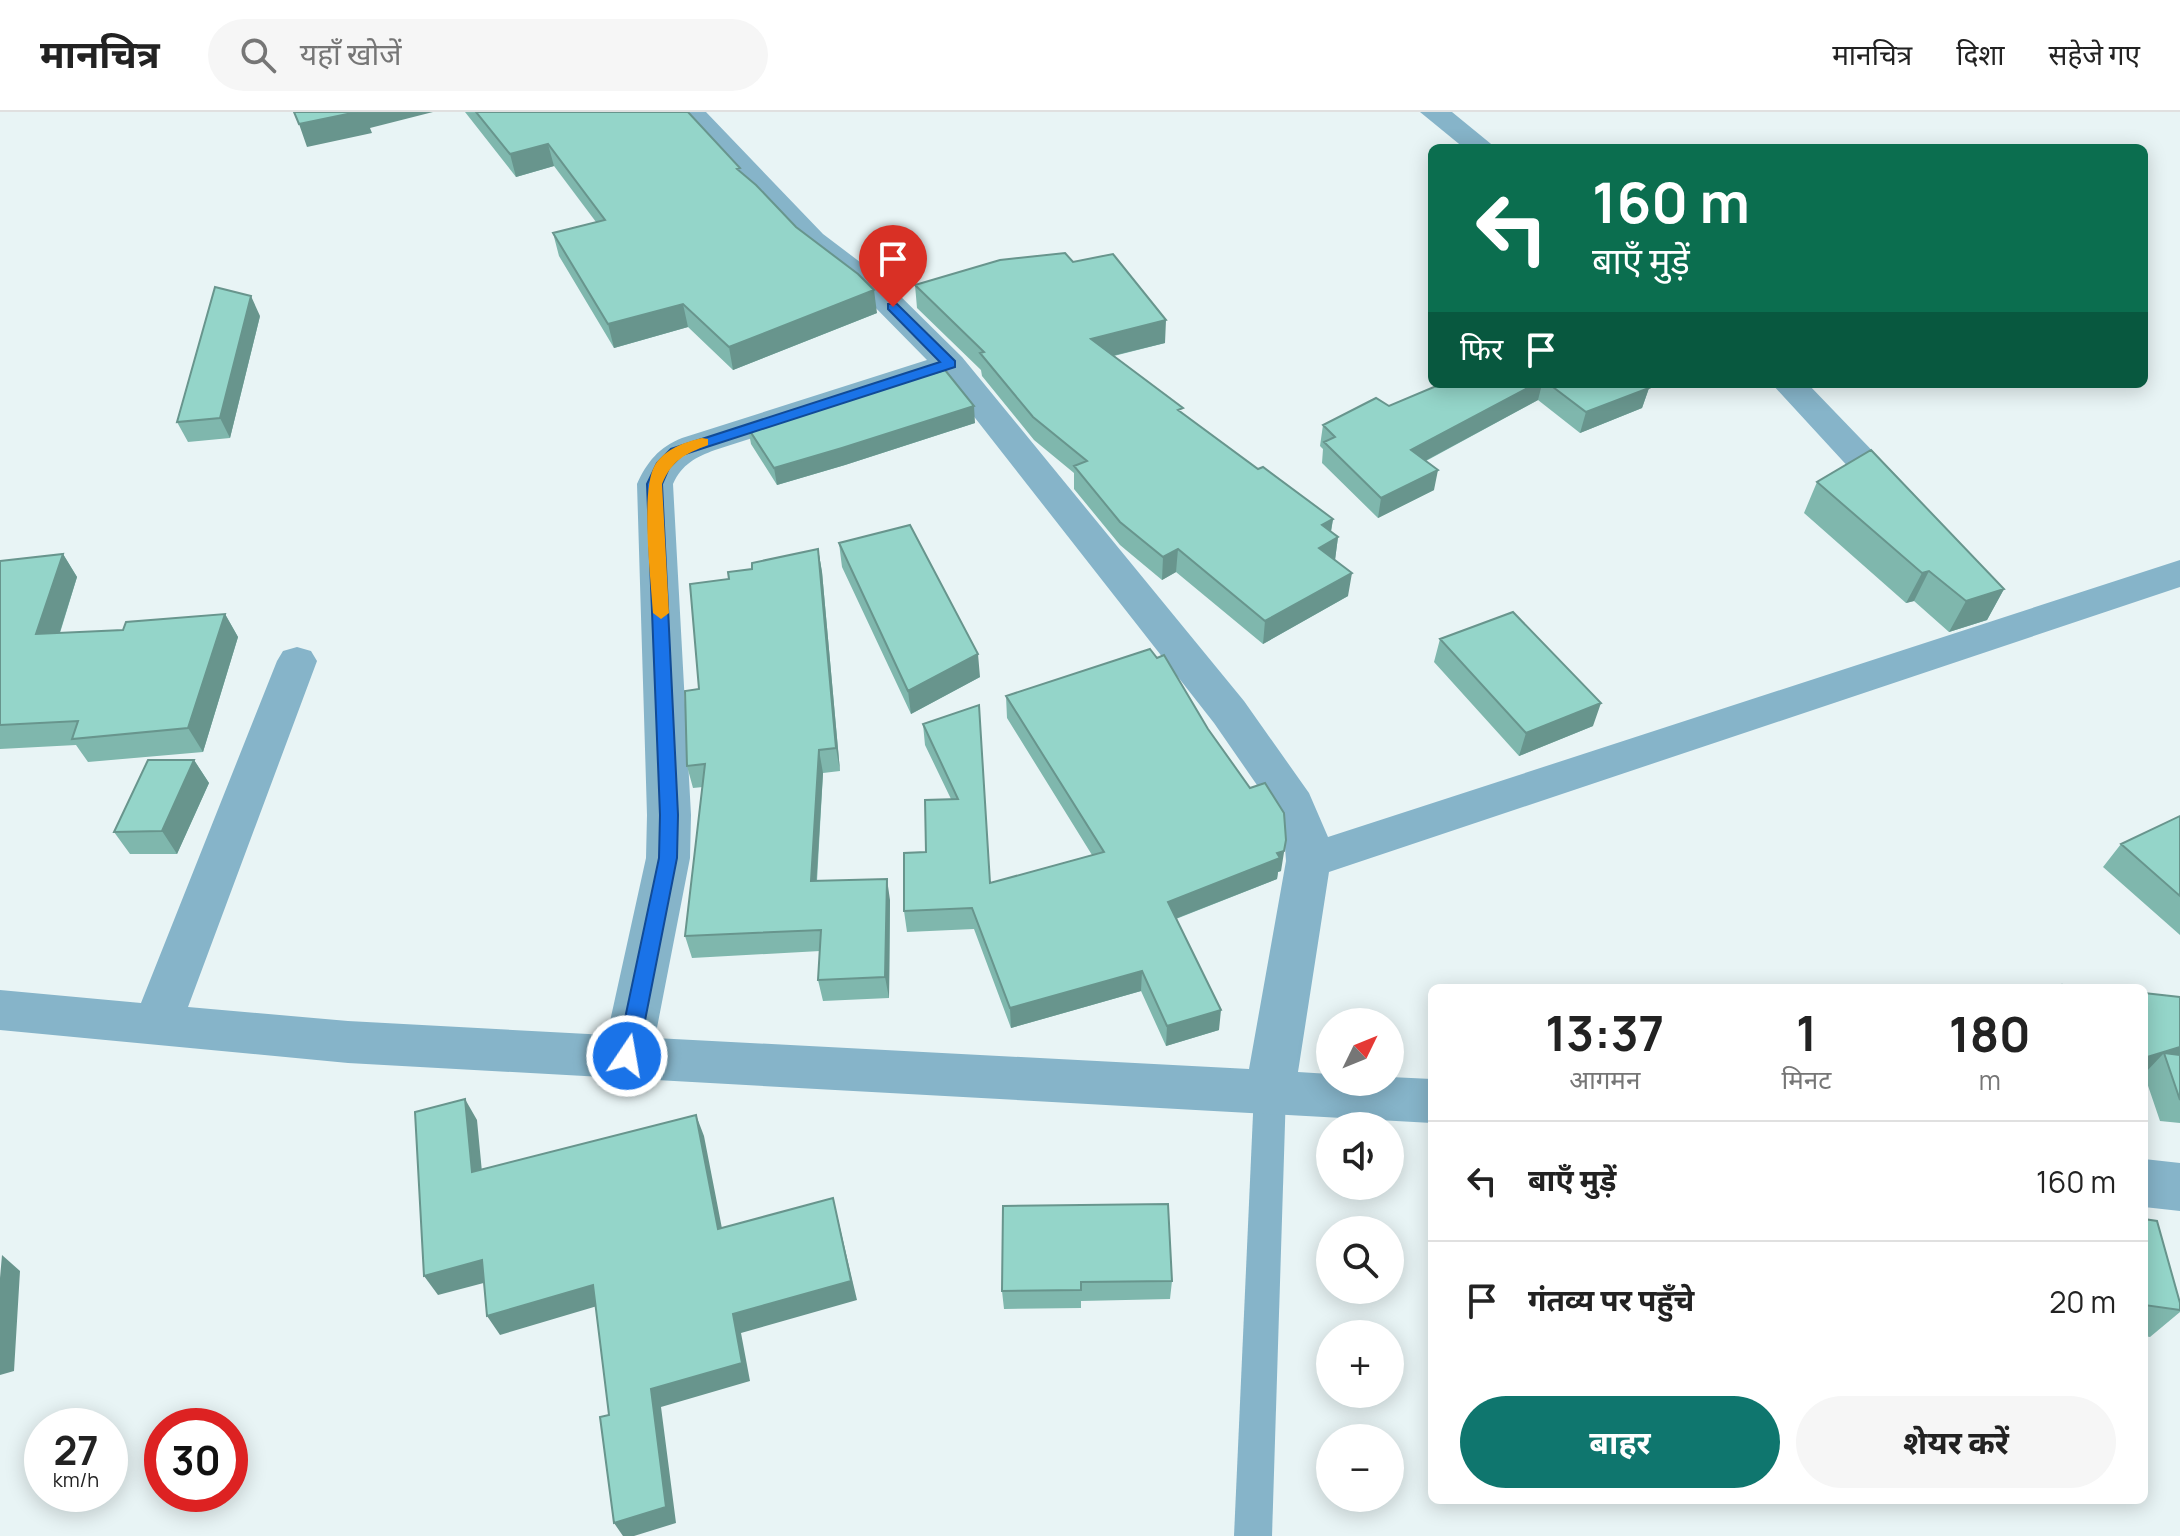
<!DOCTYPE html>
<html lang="hi">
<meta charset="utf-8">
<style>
:root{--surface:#fff;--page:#f6f6f6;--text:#222;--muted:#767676;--line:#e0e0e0;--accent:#0f766e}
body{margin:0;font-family:Manrope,"Noto Sans Devanagari",sans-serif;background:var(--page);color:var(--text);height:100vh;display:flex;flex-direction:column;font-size:30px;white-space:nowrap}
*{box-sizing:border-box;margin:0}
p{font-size:26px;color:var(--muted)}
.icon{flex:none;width:44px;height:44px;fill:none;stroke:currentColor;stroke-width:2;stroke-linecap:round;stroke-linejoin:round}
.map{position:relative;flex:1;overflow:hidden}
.sheet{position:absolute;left:1428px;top:872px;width:720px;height:520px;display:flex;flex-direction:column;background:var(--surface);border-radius:12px;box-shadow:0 4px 20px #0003}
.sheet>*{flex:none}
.top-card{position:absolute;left:1428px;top:32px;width:720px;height:244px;border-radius:12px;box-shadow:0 4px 20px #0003;background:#0b6e4f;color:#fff;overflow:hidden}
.needle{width:52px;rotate:47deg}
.fabs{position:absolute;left:1316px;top:896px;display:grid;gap:16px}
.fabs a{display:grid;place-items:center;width:88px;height:88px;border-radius:50%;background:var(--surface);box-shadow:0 4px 20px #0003;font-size:40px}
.speed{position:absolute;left:24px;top:1296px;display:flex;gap:16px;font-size:40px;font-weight:700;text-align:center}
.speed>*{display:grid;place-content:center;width:104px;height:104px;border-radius:50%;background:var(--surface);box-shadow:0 4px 20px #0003;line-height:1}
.speed small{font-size:20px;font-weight:400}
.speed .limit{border:12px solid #d22;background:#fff;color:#111}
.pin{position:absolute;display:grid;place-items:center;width:68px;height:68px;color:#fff;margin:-82px -34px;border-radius:50% 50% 50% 0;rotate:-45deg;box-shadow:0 0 8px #0007}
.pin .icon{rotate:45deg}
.me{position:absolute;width:88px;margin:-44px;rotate:12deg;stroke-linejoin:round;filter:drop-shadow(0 0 6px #0008)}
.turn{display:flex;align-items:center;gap:28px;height:168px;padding:0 32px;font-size:36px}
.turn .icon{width:104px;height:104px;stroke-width:2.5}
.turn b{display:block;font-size:56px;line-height:68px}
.then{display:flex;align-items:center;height:76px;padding:0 32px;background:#0003;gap:16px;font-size:30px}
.eta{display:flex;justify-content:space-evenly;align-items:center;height:136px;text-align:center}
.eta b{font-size:48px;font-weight:700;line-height:56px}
.button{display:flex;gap:16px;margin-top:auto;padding:16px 32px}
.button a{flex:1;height:92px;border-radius:48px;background:var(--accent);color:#fff;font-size:32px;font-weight:700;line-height:92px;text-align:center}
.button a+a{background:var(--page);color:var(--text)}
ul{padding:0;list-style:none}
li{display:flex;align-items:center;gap:24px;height:120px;padding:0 32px;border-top:2px solid var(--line)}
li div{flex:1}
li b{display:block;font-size:30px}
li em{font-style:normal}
header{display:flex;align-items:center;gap:48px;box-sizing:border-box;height:112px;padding:0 40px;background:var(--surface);border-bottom:2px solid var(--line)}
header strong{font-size:38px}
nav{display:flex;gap:44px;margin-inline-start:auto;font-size:28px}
.search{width:560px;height:72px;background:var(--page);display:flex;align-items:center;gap:20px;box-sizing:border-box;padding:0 28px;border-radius:44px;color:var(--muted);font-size:30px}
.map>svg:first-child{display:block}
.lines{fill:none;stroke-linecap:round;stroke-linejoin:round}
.service{fill:#86b4c9;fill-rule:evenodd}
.minor{fill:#86b4c9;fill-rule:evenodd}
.wall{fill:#7fb7ad}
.shaded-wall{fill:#68958d}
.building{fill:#94d5c9;stroke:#68958d;stroke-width:2}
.route{fill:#1a73e8;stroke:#114b97;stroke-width:2}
.slow{fill:#f59e0b}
</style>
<header>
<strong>मानचित्र</strong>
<div class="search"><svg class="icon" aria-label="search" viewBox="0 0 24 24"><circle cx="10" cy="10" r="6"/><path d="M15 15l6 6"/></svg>यहाँ खोजें</div>
<nav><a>मानचित्र</a><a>दिशा</a><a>सहेजे गए</a></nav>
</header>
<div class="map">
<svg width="2180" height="1424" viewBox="0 0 2180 1424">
<rect width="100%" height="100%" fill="#e8f4f5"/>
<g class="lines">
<path class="service" d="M1270 966 1281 970 1286 980 1272 1424H1234L1254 980 1259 970Z"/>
<path class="minor" d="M676 0H706L823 122 885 169 962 245 1244 589 1309 681 1328 725 2180 448V475L1329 760 1298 960 1330 962V970H1390V965L1432 967V1011L348 951 0 918V878L141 891 277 549 283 539 297 535 311 539 317 549 188 895 348 909 607 923 646 746 647 703 637 372C647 350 659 335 682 326L927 248 863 183 801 136ZM943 265 1214 611 1275 699 1284 721 1286 749 1249 957 655 926 690 746 691 703 673 372C682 352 696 345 715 338Z
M1420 0H1452L1496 36H1464Z
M1772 272H1808L1913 381 1918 389 1913 397 1900 401 1887 397Z
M2144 1047 2180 1051V1099L2144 1095Z"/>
</g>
<path class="wall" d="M465 0H688L741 61 877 201 733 258 688 215 614 236 559 144 553 121 596 110 554 54 516 65Z
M1073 150 1165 231 1114 244 1183 302 1258 357 1333 407 1331 420 1338 425 1335 448 1348 484 1263 532 1176 460 1162 468 1120 433 1074 377V361L1034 328 982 264 981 258 917 196 915 173Z
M260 204 230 326 188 330 177 310Z
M1441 272H1644L1649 276 1642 296 1580 321 1538 288 1426 349 1434 378 1378 406 1322 351 1323 337 1320 334 1323 313 1389 294Z
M975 311 845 353 777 373 751 332 748 316Z
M1817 370 2004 477 1987 508 1949 520 1914 489 1906 491 1804 401Z
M839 431 980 565 911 602 842 455Z
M818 437 822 460 840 659 823 661 817 769 890 788 889 886 823 889 818 868 820 839 692 846 685 824 703 675 693 676 687 654 699 577 752 457Z
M63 442 77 465 60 521 123 518 225 502 238 525 203 640 88 650 76 633 0 637V449Z
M1440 527 1593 614 1519 644 1434 550Z
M1006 584 1281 759 1278 760 1277 767 1176 807 1219 918 1166 934 1141 879 1011 916 974 817 907 820 904 799 926 740 951 687 925 633 923 612 979 593 990 771 1092 743 1007 606Z
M194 648 209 671 177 742H130L114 720Z
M2180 704V823L2103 755 2121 732Z
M2144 881 2180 885V1011L2160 1009 2144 962 2146 960 2144 961Z
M1003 1094 1172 1169 1170 1187 1081 1189V1196L1004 1197 1002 1179Z
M2144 1107 2180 1191V1200L2150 1225 2144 1224Z"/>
<path class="shaded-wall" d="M357 0H433L370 16 372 21 307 35 299 12Z
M548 32 554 54 516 65 510 42Z
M874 178 877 201 733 258 729 235Z
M251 184 260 204 230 326 220 306Z
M683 192 688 215 614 236 608 212Z
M1166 208 1165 231 1091 249V227Z
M1535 272H1542L1538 288 1408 358 1411 338Z
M1649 276 1642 296 1580 321 1586 300Z
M974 294 975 311 845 353 777 373 774 356Z
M1438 358 1434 378 1378 406 1381 386Z
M1333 407 1329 430 1338 425 1335 448 1315 459 1322 413Z
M818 437 822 460 840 659 836 636Z
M1178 437 1176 460 1162 468 1163 445Z
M63 442 77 465 52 545 36 522Z
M1929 459 1914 489 1906 491 1922 461Z
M1352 461 1348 484 1263 532 1265 509Z
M2004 477 1987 508 1949 520 1966 489Z
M225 502 238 525 203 640 188 616Z
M978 542 980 565 911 602 908 579Z
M1601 591 1593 614 1519 644 1526 621Z
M819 638 823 661 815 791 811 769Z
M194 648 209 671 177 742 162 719Z
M1286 728 1281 759 1278 760 1277 767 1167 810 1168 790 1277 741Z
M887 767 890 788 889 886 885 865Z
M1142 859 1141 879 1011 916 1010 896Z
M1221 898 1219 918 1166 934 1167 914Z
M2180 935V948L2164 941 2146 960 2144 961V946Z
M465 987 477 1008 484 1081 472 1060Z
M696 1003 704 1024 726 1137 718 1117Z
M833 1086 857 1188 741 1221 750 1269 661 1295 676 1411 634 1424H623L614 1411 651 1277 733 1202Z
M2 1143 20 1159 14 1259 0 1263V1166Z
M482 1148 495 1168 438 1183 424 1164Z
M593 1173 604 1192 500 1223 487 1204Z"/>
<path class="building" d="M294 0H357L299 12Z
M476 0H688L740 56 737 57 756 73 796 115 858 162 874 178 729 235 683 192 608 212 553 121 605 108 548 32 510 42Z
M1065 141 1073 150 1113 142 1166 208 1091 227 1183 296 1178 298 1258 357 1263 355 1333 407 1322 413 1338 425 1319 436 1352 461 1265 509 1178 437 1163 445 1120 410 1074 354 1087 349 1033 305 980 241 984 240 915 173 1000 148Z
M215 175 251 184 220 306 177 310Z
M945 258 974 294 842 336 774 356 748 316Z
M1441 272H1535L1411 338 1438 358 1381 386 1324 330 1335 325 1323 313 1376 286 1389 294Z
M1549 272H1644L1649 276 1586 300Z
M1871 338 2004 477 1966 489 1929 459 1922 461 1817 370Z
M910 413 978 542 908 579 839 431Z
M818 437 836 636 819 638 811 769 887 767 885 865 818 868 821 818 685 824 705 652 687 654 685 579 699 577 690 472 729 467 728 460 752 457V451Z
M63 442 36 522 123 518 126 510 225 502 188 616 72 627 78 609 0 613V449Z
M1513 500 1601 591 1526 621 1440 527Z
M1150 537 1157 546 1164 543 1208 617 1250 676 1265 671 1284 701 1286 728 1284 739 1277 741 1280 746 1168 790 1221 898 1167 914 1142 859 1010 896 972 796 904 799V741L926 740 925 688 958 687 923 612 979 593 990 771 1104 740 1006 584Z
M148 648H194L162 719 114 720Z
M2180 704V784L2121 732Z
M2063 873 2093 876H2064Z
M2144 881 2180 885V935L2144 946Z
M2164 941 2180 943V988Z
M465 987 472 1060 696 1003 718 1117 833 1086 851 1169 733 1202 742 1251 651 1277 666 1395 614 1411 600 1305 609 1303 593 1173 487 1204 482 1148 424 1164 415 1000Z
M1168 1092 1172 1169 1081 1170V1178L1002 1179 1003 1094Z
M2144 1107 2157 1109 2180 1191V1198L2144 1193Z"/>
<path class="route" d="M888 192H897L955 249V255L682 343 669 356 662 372 678 703 677 746 638 944 635 951 627 953 620 951 617 944 659 746 660 703 647 372 657 351 671 337 940 250 888 197Z"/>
<path class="slow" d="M702 326 708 327V333C685 342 672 348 662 372L669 501 661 507 653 501C651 469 640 378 655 353 665 337 685 330 702 326Z"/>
</svg>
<div class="fabs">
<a><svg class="needle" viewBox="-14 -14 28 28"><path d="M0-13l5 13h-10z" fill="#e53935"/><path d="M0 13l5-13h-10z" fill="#767676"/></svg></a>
<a><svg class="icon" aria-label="sound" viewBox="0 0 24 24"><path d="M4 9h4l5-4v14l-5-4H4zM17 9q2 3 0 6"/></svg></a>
<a><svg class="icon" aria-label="search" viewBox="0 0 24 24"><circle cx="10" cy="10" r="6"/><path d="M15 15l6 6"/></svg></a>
<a>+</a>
<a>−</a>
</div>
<div class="speed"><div>27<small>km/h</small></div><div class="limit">30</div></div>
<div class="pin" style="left:893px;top:195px;background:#d93025"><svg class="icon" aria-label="arrive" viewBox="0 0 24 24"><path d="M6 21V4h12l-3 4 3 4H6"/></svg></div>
<svg class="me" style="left:627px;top:944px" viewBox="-20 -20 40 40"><circle r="17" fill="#1a73e8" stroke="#fff" stroke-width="3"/><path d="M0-11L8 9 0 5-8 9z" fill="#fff"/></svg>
<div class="top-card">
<div class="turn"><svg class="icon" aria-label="left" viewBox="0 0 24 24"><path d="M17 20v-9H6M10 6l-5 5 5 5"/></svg><div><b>160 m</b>बाएँ मुड़ें</div></div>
<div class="then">फिर<svg class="icon" aria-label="arrive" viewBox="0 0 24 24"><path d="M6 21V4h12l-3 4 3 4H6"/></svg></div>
</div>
<section class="sheet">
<div class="eta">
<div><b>13:37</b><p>आगमन</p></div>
<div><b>1</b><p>मिनट</p></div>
<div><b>180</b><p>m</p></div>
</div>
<ul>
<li><svg class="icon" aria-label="left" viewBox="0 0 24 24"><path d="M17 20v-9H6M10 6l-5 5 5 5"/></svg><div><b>बाएँ मुड़ें</b></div><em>160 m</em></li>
<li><svg class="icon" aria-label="arrive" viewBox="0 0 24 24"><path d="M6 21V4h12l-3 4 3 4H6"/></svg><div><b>गंतव्य पर पहुँचे</b></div><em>20 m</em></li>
</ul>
<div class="button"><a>बाहर</a><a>शेयर करें</a></div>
</section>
</div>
